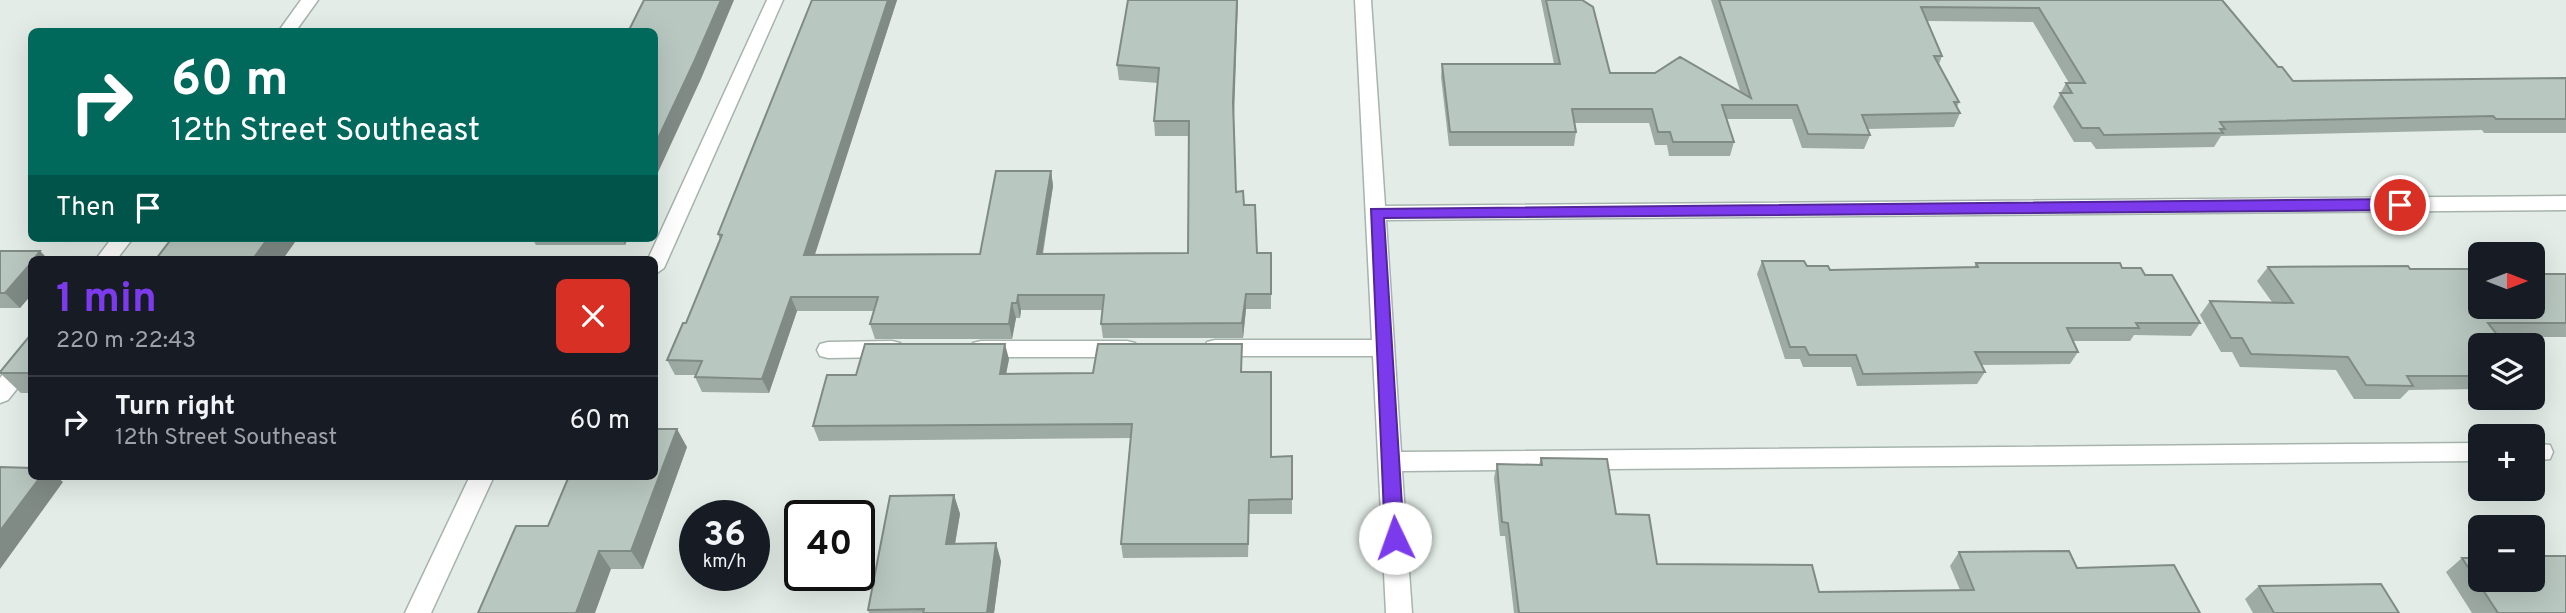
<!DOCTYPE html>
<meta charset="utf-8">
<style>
:root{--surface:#171b24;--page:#20242c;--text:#f1f3f6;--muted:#9ea1a6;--line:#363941;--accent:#7c3aed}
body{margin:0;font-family:Overpass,sans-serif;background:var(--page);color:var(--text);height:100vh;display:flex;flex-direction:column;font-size:26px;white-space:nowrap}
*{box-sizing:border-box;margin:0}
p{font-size:23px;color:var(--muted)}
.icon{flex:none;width:38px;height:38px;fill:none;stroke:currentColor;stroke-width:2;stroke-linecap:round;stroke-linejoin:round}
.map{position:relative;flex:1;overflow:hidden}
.side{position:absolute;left:28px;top:256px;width:630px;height:224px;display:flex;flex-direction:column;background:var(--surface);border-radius:10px;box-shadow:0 7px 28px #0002}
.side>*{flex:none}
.banner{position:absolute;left:28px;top:28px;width:630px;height:214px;border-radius:10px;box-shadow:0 7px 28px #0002;background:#00695c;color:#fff;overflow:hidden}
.needle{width:46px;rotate:90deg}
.controls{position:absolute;left:2468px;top:242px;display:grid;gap:14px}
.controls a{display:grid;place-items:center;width:77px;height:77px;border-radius:10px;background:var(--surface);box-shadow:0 7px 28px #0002;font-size:35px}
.speed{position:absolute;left:679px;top:500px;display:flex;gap:14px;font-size:35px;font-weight:700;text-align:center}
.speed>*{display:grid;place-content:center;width:91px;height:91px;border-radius:50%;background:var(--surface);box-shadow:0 7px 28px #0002;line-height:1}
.speed small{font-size:18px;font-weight:400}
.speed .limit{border:4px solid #111;border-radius:10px;background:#fff;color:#111}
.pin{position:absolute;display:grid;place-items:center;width:60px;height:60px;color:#fff;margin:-30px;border:4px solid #fff;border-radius:50%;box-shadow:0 2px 7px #0007}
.me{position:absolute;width:77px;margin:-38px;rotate:357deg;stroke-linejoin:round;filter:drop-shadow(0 0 5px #0008)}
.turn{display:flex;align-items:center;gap:24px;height:147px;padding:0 28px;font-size:32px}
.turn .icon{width:91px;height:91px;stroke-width:2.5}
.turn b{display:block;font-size:49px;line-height:60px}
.then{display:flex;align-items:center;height:66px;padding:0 28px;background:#0003;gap:14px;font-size:26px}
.round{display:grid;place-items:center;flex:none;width:74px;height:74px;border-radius:10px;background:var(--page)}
.summary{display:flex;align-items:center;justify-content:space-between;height:119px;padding:0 28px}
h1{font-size:42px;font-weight:700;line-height:52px;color:var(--accent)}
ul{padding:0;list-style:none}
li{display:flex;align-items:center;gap:21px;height:91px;padding:0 28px;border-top:2px solid var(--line)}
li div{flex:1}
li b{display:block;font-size:26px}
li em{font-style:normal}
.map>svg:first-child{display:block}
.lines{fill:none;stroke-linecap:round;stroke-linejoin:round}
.minor-casing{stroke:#a6b4ad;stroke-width:3}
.minor{fill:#fff;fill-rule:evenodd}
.wall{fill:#9eaba4}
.shaded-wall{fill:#818b86}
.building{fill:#b8c7bf;stroke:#818b86;stroke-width:2}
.route{fill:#7c3aed;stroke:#51269a;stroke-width:2}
</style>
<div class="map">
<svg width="2566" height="613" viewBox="0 0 2566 613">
<rect width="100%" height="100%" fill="#e3ece7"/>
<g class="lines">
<g class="minor-casing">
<path id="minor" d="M301 0H318L295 32H278Z
M767 0H783L664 268 654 275V259H648Z
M1355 0H1371L1385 206 2566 196V210L1386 220 1401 452 2480 443V461L1402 471 1412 613H1386L1373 356H1215L1207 354 1204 348 1207 342 1215 340H1372Z
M112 238H133L117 259H96Z
M892 341 900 343 903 349 900 355 892 357 828 358 820 356 817 350 820 344 828 342Z
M981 341H1127L1135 343 1138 349 1135 355 1127 357H981L973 355 970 349 973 343Z
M32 346V370L8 400 0 403V378L24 348Z
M2532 443 2550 445 2553 452 2550 459 2532 461Z
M470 476H494L431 613H405Z"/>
</g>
<use href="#minor" class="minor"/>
</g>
<path class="wall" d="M812 0H897L814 255 980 254 1051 171 1053 186 1043 254 1188 253 1189 136H1155L1154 121 1158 83 1119 80 1117 65 1128 0 1234 117 1236 192 1244 205 1257 253H1271V309H1246L1243 338H1103L1101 324 1102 310H1021L1020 318H1016L1012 339H875L870 324 874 311H797L769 393 702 392 695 377 696 375H675L667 360 686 323 720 240 718 234Z
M1541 0H1582L1610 73 1740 91 1711 0H2222L2278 67 2293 81 2566 78V133H2484L2482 130 2221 136 2214 147 2096 149 2091 142H2074L2053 107 2066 83H2069L2033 22 1927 21 1942 56 1939 64 1959 102 1957 107 1960 113 1954 127 1867 129 1870 135 1864 149 1802 148 1792 119H1727L1734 142 1730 156H1669L1667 145H1655L1649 123H1575L1576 132 1574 146H1449L1441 77 1442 64H1554Z
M532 238H628L625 245H536Z
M0 251 32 259V294L20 308H0Z
M1762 261 1830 270 1974 267 1976 263 2122 268 2145 275 2200 323 2191 336 2134 335 2130 341H2073L2078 352 2070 364 1981 365 1985 372 1977 384 1857 386 1851 367H1803L1800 359H1785L1757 274Z
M2268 267 2410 269 2480 306 2566 274V337H2499L2480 345V389L2409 390 2400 399H2354L2336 370 2240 367 2232 352H2221L2200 315 2210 301 2272 302 2257 281Z
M32 333V393H21L0 373Z
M1242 344V372L1271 457 1292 456V514H1249L1248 557 1123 558 1121 544 1131 438 819 441 813 426 856 375 1009 359 1006 374 1093 373Z
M687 447 643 569H611L548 526Z
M1541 458 1616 514 1657 564 1819 592 1960 590 1950 566 1959 552 2077 568 2200 613H1514L1505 536H1500L1494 478 1497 464 1539 465Z
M954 495 960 514 955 543 1001 561 994 613H869L868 610Z
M2462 558 2566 613H2472L2446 572Z
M2259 586 2399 613H2253L2245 599Z"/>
<path class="shaded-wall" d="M721 0H734L701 79 654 181V147Z
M888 0H897L810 270 804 255Z
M1237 0H1238L1234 117 1233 102Z
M1051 171 1053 186 1040 268 1037 254Z
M268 238H298L283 259H253Z
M622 238H628L625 245Z
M40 251 48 259H34Z
M32 262V294L20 308 5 293Z
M1246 294V309L1243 338 1242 323Z
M1018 295 1021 310 1020 318 1017 303Z
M791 297 797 311 769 393 762 379Z
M1012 303 1016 318 1012 339 1009 324Z
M1005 344 1009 359 1003 389 1000 374Z
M677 429 687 447 643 569 631 551Z
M41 476H56L63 482 0 569V531Z
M954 495 960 514 952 562 946 544Z
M996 543 1001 561 994 613H987Z
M599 551 611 569 595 613H576Z"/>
<path class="building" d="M644 0H721L694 62 654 147V32H628Z
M812 0H888L804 255 980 254 996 171H1051L1037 254 1188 253 1189 121H1154L1159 68 1117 65 1128 0H1237L1233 102 1236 192 1243 191 1244 205H1255L1257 253H1271V294H1246L1242 323 1101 324 1104 295H1018L1017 303H1012L1009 324H870L878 297H791L762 379 695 377 702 361 667 360 683 323H686L722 235 718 234Z
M1546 0H1582L1593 7 1610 73H1655L1680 57 1751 98 1719 0H2222L2278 67H2282L2293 81 2566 78V119H2496L2493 116 2220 122 2225 129H2220L2223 133 2104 135 2099 128H2082L2060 93H2072L2066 83H2085L2039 8 1921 7 1942 56H1934L1959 102H1954L1960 113 1862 115 1870 135 1808 134 1797 105H1722L1734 142H1673L1670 132H1658L1652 109H1572L1576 132H1450L1442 64H1560Z
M172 238H268L253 259H156Z
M0 251H40L34 259H32V262L5 293H0Z
M1762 261H1804L1807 266H1828L1830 270 1978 267 1976 263H2120L2122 268H2141L2145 275H2172L2200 323H2136L2139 328H2067L2078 352H1975L1985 372 1863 374 1856 355H1809L1805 347H1790Z
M2408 266 2410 269H2480V306H2532V274H2566V323H2488L2505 345H2480V376H2407L2413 386 2366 385 2348 357 2251 354 2242 338H2231L2210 301 2293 303 2268 267Z
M32 333V373H0V372Z
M865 344H1005L1000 374 1093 373 1098 344H1242L1241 372H1271V457L1292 456V499L1249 500 1248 544H1121L1132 424 813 426 827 375H856Z
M654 429H677L631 551H599L576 613H478L516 526H548L569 476H654Z
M1541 458 1607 459 1616 514 1649 515 1657 564 1812 565 1819 592 1974 590 1959 552 2069 551 2077 568 2174 565 2200 613H1519L1508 523 1502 522 1497 464 1542 465Z
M0 467 32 468V476H41L0 531Z
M954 495 946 544 996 543 987 613H923L924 609 868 610 890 496Z
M2532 556H2566V613H2498L2462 558H2480V579H2532Z
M2381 584 2399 613H2274L2259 586Z"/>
<path class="route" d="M2400 199 2407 205 2400 210 1384 218 1404 538 1401 543H1388L1385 538 1371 209Z"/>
</svg>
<div class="controls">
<a><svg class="needle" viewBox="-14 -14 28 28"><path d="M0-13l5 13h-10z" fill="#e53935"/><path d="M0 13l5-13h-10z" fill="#9ea1a6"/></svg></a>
<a><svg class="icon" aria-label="layers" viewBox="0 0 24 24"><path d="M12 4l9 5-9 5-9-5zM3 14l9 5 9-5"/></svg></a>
<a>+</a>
<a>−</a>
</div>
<div class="speed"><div>36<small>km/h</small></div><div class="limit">40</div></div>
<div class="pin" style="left:2400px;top:205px;background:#d93025"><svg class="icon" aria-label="arrive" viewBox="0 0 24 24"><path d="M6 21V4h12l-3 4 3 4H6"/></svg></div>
<svg class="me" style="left:1395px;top:538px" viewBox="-20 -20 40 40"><circle r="19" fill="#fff"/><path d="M0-13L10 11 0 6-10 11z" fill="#7c3aed"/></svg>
<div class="banner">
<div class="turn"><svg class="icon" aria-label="right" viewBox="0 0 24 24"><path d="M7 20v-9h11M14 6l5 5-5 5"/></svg><div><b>60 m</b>12th Street Southeast</div></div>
<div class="then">Then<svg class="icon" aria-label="arrive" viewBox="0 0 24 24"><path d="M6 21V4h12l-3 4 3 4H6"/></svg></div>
</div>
<section class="side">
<div class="summary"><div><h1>1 min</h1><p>220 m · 22:43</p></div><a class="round" style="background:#d93025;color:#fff"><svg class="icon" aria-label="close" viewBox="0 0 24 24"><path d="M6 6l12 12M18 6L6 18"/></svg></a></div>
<ul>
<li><svg class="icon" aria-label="right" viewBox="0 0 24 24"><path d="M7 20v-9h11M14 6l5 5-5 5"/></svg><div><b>Turn right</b><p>12th Street Southeast</p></div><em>60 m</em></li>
</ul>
</section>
</div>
